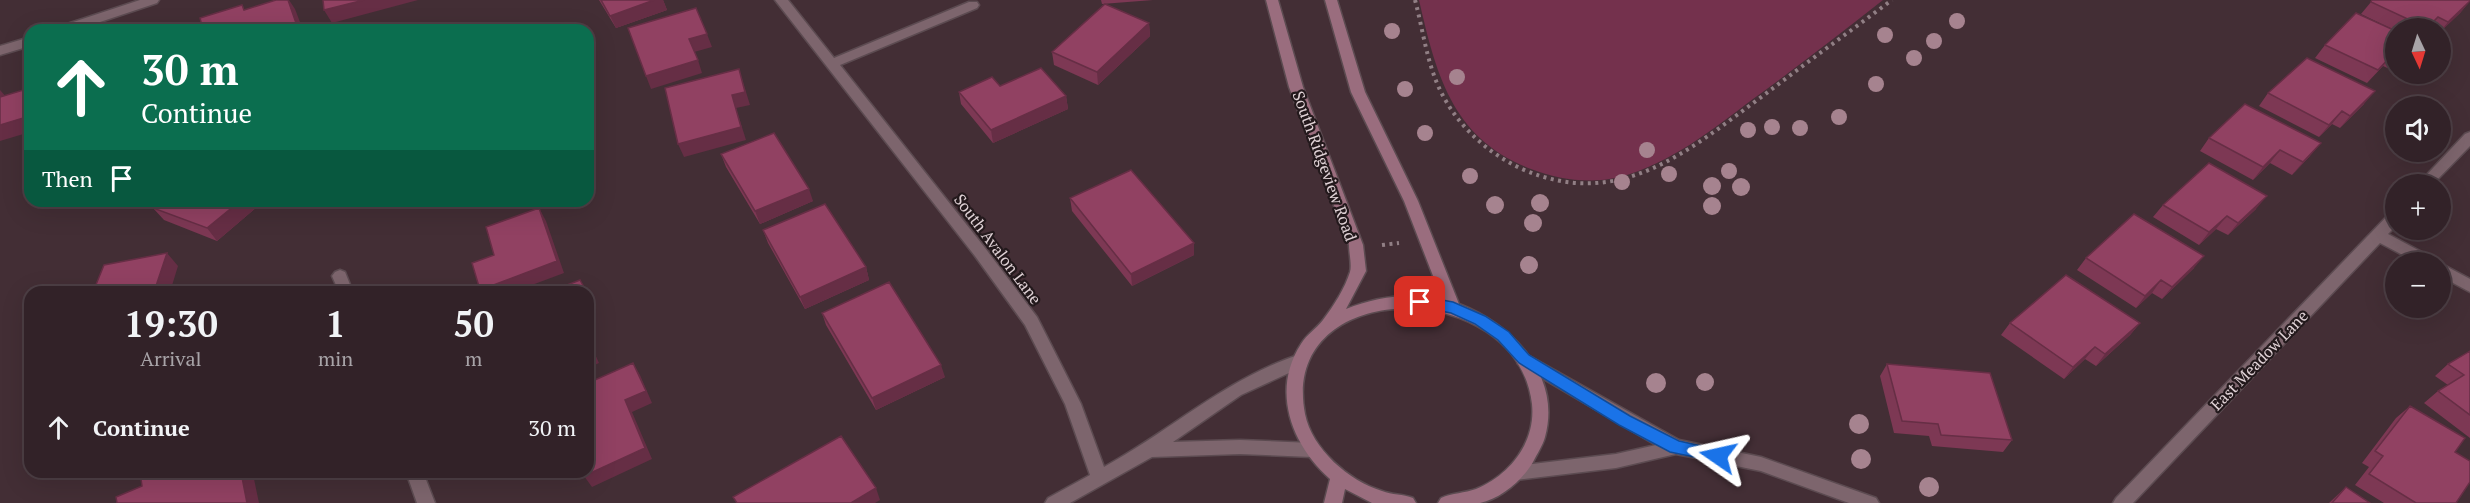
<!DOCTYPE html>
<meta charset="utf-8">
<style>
:root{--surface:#322228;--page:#3a2a30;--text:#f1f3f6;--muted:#a8a4a8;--line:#4d3f45}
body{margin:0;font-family:"PT Serif",serif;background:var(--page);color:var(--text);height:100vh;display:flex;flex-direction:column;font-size:22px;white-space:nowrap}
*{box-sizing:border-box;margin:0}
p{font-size:20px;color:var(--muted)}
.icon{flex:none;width:33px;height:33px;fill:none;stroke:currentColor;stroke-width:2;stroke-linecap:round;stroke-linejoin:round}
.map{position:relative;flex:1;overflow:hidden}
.drawer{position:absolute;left:24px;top:286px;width:570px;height:192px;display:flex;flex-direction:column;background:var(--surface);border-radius:18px;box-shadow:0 6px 24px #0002,0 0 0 2px var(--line)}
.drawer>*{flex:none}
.hud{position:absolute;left:24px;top:24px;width:570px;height:183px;border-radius:18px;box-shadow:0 6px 24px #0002,0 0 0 2px var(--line);background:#0b6e4f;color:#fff;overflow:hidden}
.needle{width:39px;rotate:176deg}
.controls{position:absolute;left:2385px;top:18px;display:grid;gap:12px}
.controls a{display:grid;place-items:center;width:66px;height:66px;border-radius:50%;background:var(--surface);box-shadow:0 6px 24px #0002,0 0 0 2px var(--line);font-size:30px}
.pin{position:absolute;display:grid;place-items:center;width:51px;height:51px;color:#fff;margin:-26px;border-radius:12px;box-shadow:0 3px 9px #0006}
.me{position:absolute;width:66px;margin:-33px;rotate:281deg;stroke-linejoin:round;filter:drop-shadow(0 0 4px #0008)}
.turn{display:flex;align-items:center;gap:21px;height:126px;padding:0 18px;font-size:27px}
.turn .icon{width:78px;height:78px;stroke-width:2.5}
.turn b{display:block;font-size:42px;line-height:51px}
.then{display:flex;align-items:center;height:57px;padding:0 18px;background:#0003;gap:12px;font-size:22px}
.eta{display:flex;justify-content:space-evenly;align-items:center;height:102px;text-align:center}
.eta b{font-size:36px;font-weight:600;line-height:42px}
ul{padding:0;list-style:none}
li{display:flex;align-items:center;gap:18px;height:78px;padding:0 18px}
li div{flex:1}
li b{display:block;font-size:22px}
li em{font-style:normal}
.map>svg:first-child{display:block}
.green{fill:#74314d}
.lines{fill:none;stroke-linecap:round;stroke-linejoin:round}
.minor-casing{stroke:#5c4b51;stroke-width:3}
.secondary-casing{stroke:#5c4b51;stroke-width:3}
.path{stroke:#917f85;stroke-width:4;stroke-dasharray:3 4.5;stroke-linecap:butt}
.minor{fill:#7d656d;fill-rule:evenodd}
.secondary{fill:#9a6d7e;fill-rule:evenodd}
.tree{fill:#a6838f}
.wall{fill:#7d3854}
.shaded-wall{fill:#662e45}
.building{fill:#914162;stroke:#662e45;stroke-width:1.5}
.route{fill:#1a73e8;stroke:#114b97;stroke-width:1.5}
.labels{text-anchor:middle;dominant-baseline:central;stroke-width:4.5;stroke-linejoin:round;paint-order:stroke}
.street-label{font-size:16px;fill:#e0d2d6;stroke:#23191c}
</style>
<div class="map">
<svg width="2470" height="503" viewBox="0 0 2470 503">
<rect width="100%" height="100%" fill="#432e35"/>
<path class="green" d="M1419 0H1883C1840 34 1797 67 1753 99 1712 130 1671 163 1620 177 1590 184 1559 180 1531 169 1452 139 1436 74 1419 0Z"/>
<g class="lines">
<g class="minor-casing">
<path id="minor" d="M140 0H159L157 3 76 30H57L58 27Z
M775 0H788L834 58 969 2H977L979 5 977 8 840 65 985 248 1037 317 1081 404 1104 467C1170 431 1226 379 1298 355L1304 356 1306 361 1304 366 1241 395 1173 442 1240 440 1312 443 1318 445 1320 450 1318 455 1312 457 1240 454 1152 457 1070 503H1045L1048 498 1090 475 1065 404 1025 325 975 256Z
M30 37V46L0 55V46Z
M2470 132V146L2433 184H2418L2465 134Z
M2396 211V226L2388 234 2433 258 2435 262H2416L2380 243 2133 503H2113L2116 498 2391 212Z
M2440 263 2470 279V292L2440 276Z
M340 270 345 272 353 292H339L332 276 335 272Z
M1524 353 1679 440 1761 457 1876 498 1879 503H1849L1761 471 1676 454 1616 468 1516 480 1510 478 1507 473 1510 468 1516 466 1616 454 1656 445 1518 364 1516 359 1518 354Z
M406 472H423L435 503H417Z"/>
</g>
<g class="secondary-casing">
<path id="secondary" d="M1266 0H1278L1303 87 1363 245 1366 271 1346 309C1376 297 1410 292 1442 299L1404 201 1351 92 1325 0H1337L1365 92 1418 201 1459 304C1512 325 1562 375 1545 437 1543 445 1537 454 1533 462 1523 480 1500 499 1480 503 1467 503 1451 503 1438 503L1441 498C1452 493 1465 493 1476 489 1510 475 1536 442 1532 404 1517 275 1278 275 1305 414 1312 449 1349 481 1382 491 1392 495 1403 494 1413 498L1416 503H1372L1345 489 1342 503H1324L1330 479C1291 445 1271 390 1301 344 1307 334 1316 329 1323 320 1333 307 1345 288 1350 272 1352 265 1349 253 1349 245L1289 87Z"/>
</g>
<path class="path" d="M1415 0C1423 30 1427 64 1441 92 1458 126 1487 153 1522 169 1620 212 1689 150 1764 95 1806 63 1849 32 1892 0
M1382 245 1399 243"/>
<use href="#minor" class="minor"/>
<use href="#secondary" class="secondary"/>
</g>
<g class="tree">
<circle cx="1957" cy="21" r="8"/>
<circle cx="1392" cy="31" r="8"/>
<circle cx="1885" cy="35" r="8"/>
<circle cx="1934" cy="41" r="8"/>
<circle cx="1914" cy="58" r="8"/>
<circle cx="1457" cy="77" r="8"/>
<circle cx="1876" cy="84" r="8"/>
<circle cx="1405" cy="89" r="8"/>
<circle cx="1839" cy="117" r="8"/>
<circle cx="1772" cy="127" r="8"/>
<circle cx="1800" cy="128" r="8"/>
<circle cx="1748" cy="130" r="8"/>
<circle cx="1425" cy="133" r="8"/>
<circle cx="1647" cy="150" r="8"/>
<circle cx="1729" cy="171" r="8"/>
<circle cx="1669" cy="174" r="8"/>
<circle cx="1470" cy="176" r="8"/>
<circle cx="1622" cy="182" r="8"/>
<circle cx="1712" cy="186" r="9"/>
<circle cx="1741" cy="187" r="9"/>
<circle cx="1540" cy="203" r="9"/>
<circle cx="1495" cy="205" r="9"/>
<circle cx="1712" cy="206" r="9"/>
<circle cx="1533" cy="223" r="9"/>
<circle cx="1529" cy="265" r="9"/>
<circle cx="1656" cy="383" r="10"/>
<circle cx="1705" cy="382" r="9"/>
<circle cx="1859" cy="424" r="10"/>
<circle cx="1861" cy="459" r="10"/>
<circle cx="1929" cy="487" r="10"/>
</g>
<path class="wall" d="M599 0H663L667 10 616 28Z
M1101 0H1153L1102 4Z
M2470 1 2460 13 2440 32V28H2396V72L2383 66 2367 83 2315 58 2325 45 2392 29 2361 14 2371 2Z
M1149 23 1150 36 1098 85 1054 65 1052 52Z
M1000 86 1066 96 1068 109 993 143 961 104 959 92Z
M2268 93 2364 104 2340 128 2332 124 2319 137 2259 106Z
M2245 104 2310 156 2292 175 2270 163 2253 180 2200 151 2209 138Z
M721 154 813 201 760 224 726 167Z
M1070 198 1194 243V255L1132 286 1072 211Z
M2163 205 2256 209 2228 235 2216 229 2199 245 2153 217Z
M257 207 217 241 164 220 153 208Z
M763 230 866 267 869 280 805 309 768 243Z
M2086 258 2194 268 2162 299 2152 293 2136 308 2077 270Z
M822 313 945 377 876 410 826 325Z
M2010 323H2140L2130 335 2096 366 2085 359 2064 379 2001 335Z
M2470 351V438L2424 403 2438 391 2448 385 2435 376 2448 364Z
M1887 364 2012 440 2003 452 1932 446 1929 436 1894 433 1880 376Z
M2410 406 2455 452 2456 503H2384L2355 485 2369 467 2362 463 2396 418Z
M2346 487 2370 503H2329Z"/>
<path class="shaded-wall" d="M288 0H289L295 9 303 30H275Z
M364 0H418L332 23 324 10Z
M654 0H663L667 10 616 28 610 16Z
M2470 1 2460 13 2440 32 2448 22Z
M1149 23 1150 36 1098 85 1097 72Z
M707 34 712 47 694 52 689 39Z
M698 60 702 73 651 89 646 76Z
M739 69 750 105 736 108 746 140 684 157 678 144 732 95Z
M0 90 8 99 0 102Z
M2375 91 2364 104 2340 128 2350 116Z
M1066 96 1068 109 993 143 991 130Z
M2342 111 2332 124 2319 137 2329 125Z
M30 116V132L0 141V125Z
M2321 143 2310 156 2292 175 2303 162Z
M2280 150 2270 163 2253 180 2263 167Z
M809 189 813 201 760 224 755 211Z
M2267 196 2256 209 2228 235 2238 223Z
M240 201H252L257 207 217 241 207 228Z
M539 208 546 221 564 273 513 292H481L480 290Z
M2227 216 2216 229 2199 245 2209 232Z
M1194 243V255L1132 286 1131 274Z
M167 253 178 266 170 292H154Z
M2204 256 2194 268 2162 299 2172 287Z
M866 267 869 280 805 309 800 297Z
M580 280 587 292H577Z
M2161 280 2152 293 2136 308 2145 296Z
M588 294 592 302 588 303Z
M2140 323 2130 335 2096 366 2105 354Z
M588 339 599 363 588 368Z
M2095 347 2085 359 2064 379 2073 367Z
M633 363 640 375 652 403 632 412 652 459 592 487 584 476 625 400Z
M941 365 945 377 876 410 872 398Z
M241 472H271L254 479 259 503H247Z
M876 488 880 500 875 503H851Z"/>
<path class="building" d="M276 0H288L296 23 275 30H203L200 18 242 5 244 10Z
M323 0H364L324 10Z
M601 0H654L610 16Z
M2372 0H2470V1L2448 22 2438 17 2427 28 2371 2Z
M1105 4 1149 23 1097 72 1052 52Z
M696 8 707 34 689 39 698 60 646 76 628 28Z
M2356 13 2396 31V54L2394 53 2378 70 2325 45Z
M2307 58 2375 91 2350 116 2342 111 2329 125 2268 93Z
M1041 68 1066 96 991 130 959 92 992 77 1000 86Z
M739 69 745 92 732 95 741 127 678 144 665 88Z
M30 88V116L0 125V97Z
M2245 104 2321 143 2303 162 2280 150 2263 167 2209 138Z
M774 133 809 189 755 211 721 154Z
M2209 163 2267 196 2238 223 2227 216 2209 232 2163 205Z
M1131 170 1194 243 1131 274 1070 198Z
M161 201H240L207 228 153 208Z
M825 204 866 267 800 297 763 230Z
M539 208 557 261 480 290 472 263 494 255 486 227Z
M2134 214 2204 256 2172 287 2161 280 2145 296 2086 258Z
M167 253 154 292H93L104 265Z
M2066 275 2140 323 2105 354 2095 347 2073 367 2010 323Z
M580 280 585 289 577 292H549Z
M889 282 941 365 872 398 822 313Z
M588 344 591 351 588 353Z
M2470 351V415L2438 391 2464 375 2448 364Z
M633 363 646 391 625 400 645 448 584 476 583 472H588V383Z
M1887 364 1990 373 2012 440 1941 435 1938 424 1902 421Z
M2410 406 2465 438 2455 452 2470 461V482L2456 503H2416L2369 474 2383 456 2375 451Z
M841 436 876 488 851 503H737L733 497Z
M140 472H241L247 503H117L116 497 142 486Z
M2346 487 2370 503H2332Z"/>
<path class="route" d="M1420 296 1453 302 1485 316 1509 332 1529 355 1630 416 1679 441 1724 451 1726 456 1724 460 1718 462 1670 452 1619 425 1519 363 1498 340 1475 324 1451 313 1415 306 1413 302Z"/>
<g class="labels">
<g class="street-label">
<text transform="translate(1325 166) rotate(70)">South Ridgeview Road</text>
<text transform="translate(998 249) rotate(53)">South Avalon Lane</text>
<text transform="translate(2259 360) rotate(-46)">East Meadow Lane</text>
</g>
</g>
</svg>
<div class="controls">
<a><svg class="needle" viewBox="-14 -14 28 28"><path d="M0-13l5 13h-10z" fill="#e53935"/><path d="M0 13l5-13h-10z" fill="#a8a4a8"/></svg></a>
<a><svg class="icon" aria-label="sound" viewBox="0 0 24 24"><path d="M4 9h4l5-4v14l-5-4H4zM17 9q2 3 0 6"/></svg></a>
<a>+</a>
<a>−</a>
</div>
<div class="pin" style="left:1420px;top:302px;background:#d93025"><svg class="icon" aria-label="arrive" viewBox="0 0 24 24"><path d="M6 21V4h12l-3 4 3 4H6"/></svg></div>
<svg class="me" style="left:1718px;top:456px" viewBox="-20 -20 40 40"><path d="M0-17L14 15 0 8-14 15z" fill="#1a73e8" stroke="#fff" stroke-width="4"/></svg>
<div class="hud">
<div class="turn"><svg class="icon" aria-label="ahead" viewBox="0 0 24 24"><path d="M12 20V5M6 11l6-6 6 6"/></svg><div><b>30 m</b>Continue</div></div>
<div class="then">Then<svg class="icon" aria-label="arrive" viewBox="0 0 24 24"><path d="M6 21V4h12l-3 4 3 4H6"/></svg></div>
</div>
<section class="drawer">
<div class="eta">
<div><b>19:30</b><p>Arrival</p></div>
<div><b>1</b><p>min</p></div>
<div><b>50</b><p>m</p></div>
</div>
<ul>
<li><svg class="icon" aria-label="ahead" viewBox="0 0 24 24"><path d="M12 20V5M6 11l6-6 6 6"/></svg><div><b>Continue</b></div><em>30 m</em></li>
</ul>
</section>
</div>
